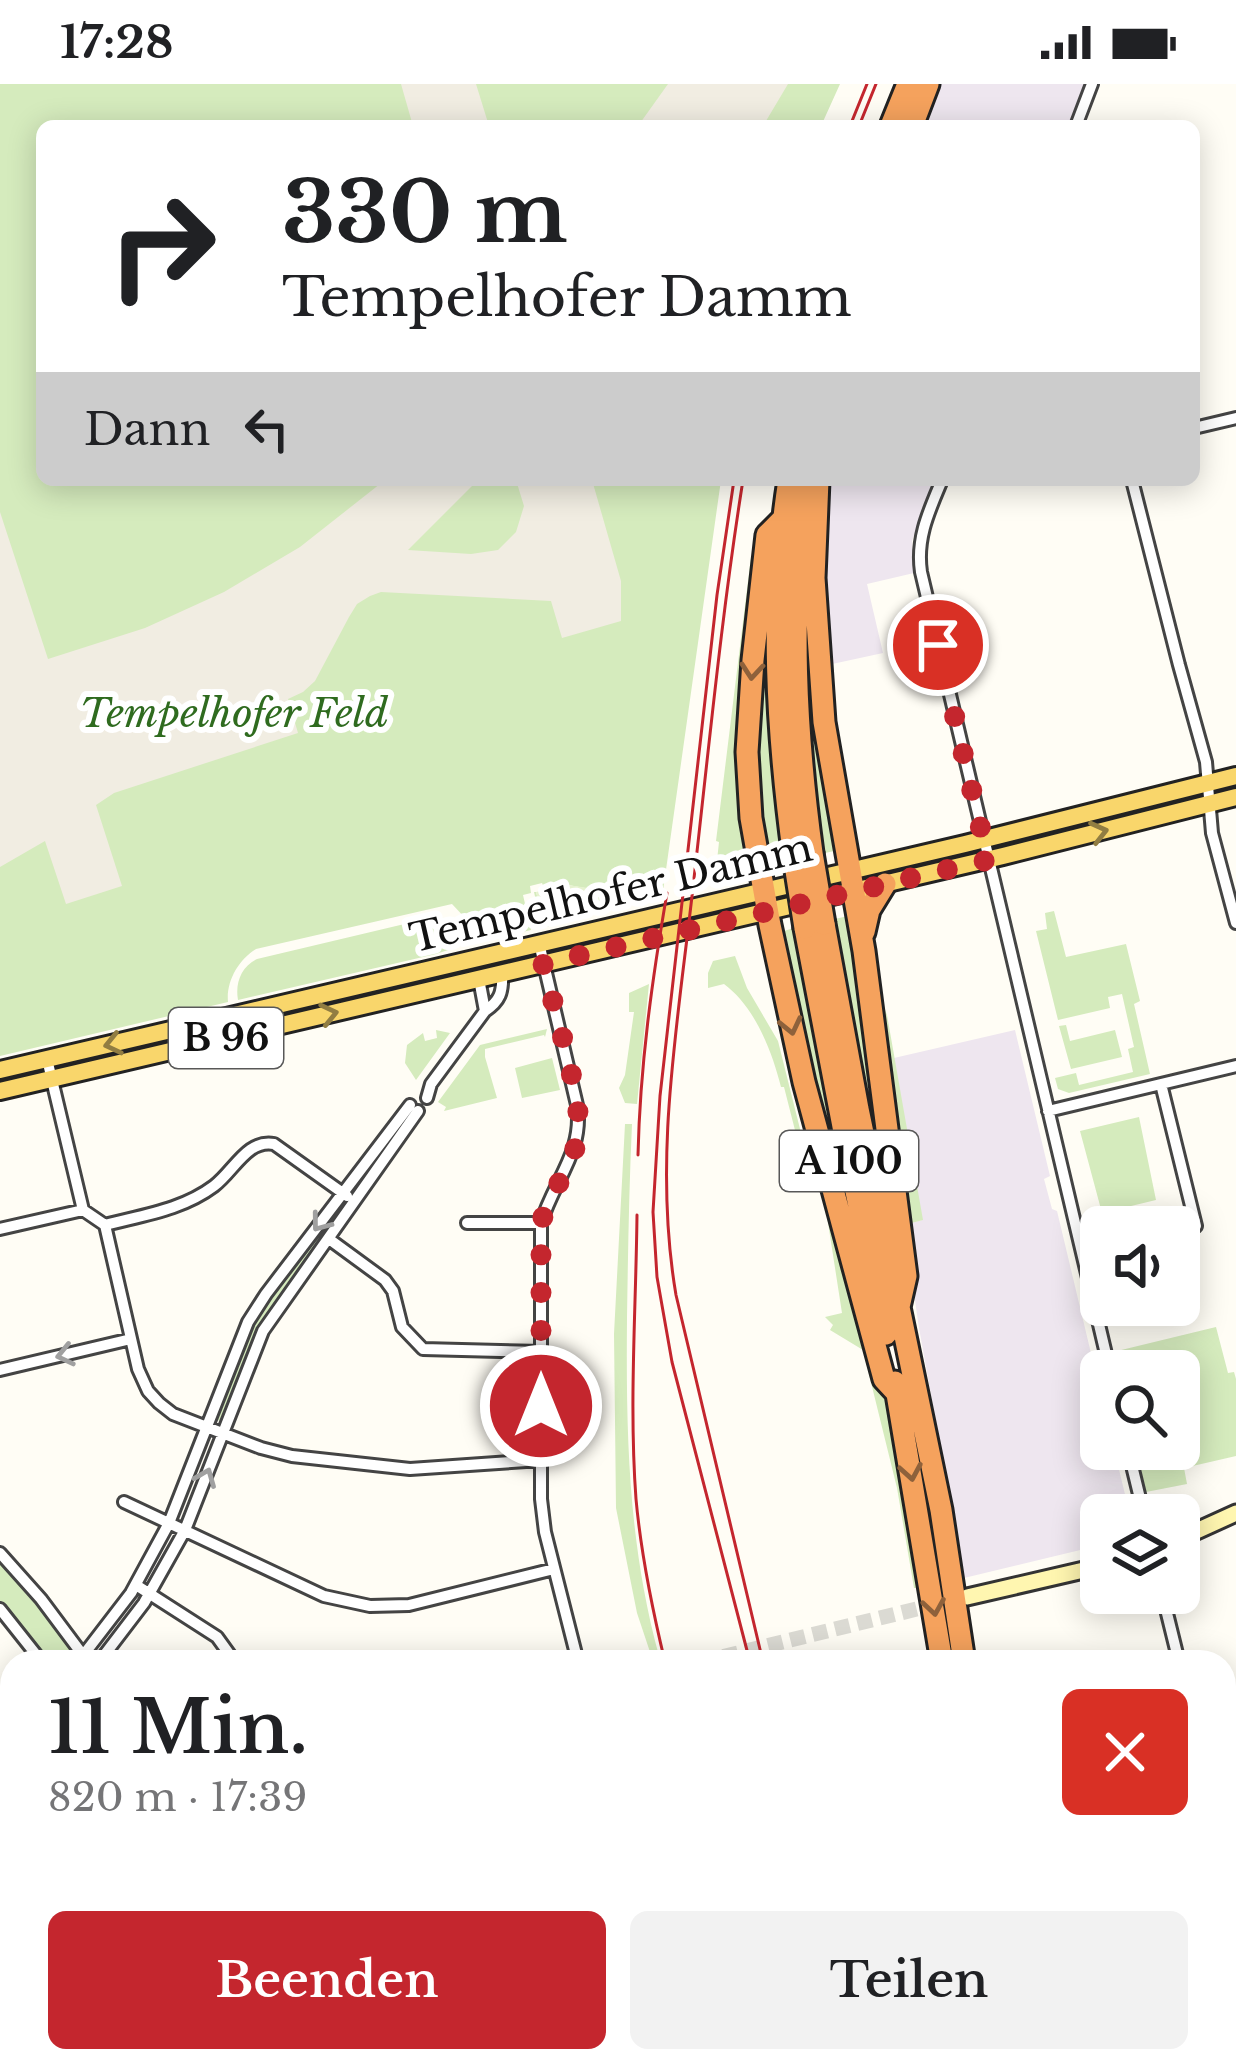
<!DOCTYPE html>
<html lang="de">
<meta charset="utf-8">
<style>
:root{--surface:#fff;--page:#f2f2f2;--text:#202124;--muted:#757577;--accent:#c4262e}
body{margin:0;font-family:"Libre Baskerville",serif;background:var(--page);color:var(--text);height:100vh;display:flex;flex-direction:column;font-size:45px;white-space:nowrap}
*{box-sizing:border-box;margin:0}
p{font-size:39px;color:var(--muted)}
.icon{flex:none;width:66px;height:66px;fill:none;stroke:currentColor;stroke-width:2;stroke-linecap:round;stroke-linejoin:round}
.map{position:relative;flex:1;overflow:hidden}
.sheet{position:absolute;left:0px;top:1566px;width:1236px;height:423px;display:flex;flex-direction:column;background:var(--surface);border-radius:36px 36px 0 0;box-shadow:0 6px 30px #0003}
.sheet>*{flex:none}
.guide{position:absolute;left:36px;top:36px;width:1164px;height:366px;border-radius:18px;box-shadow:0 6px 30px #0003;background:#fff;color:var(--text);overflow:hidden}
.fabs{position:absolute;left:1080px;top:1122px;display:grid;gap:24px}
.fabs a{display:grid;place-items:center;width:120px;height:120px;border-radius:18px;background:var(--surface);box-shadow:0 6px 30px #0003;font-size:60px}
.pin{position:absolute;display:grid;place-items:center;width:102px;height:102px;color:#fff;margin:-51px;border:6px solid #fff;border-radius:50%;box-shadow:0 3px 12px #0007}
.me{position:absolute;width:132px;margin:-66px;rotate:0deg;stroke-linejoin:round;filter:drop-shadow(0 0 9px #0008)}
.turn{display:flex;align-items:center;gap:42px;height:252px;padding:0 48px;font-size:54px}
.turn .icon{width:156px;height:156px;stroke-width:2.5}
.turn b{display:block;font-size:84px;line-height:102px}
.then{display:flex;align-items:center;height:114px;padding:0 48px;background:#0003;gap:24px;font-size:45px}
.round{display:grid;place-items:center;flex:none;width:126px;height:126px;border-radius:18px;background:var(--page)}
.head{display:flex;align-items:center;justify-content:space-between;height:204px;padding:0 48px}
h1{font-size:72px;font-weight:600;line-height:90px}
.cta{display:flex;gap:24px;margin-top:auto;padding:24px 48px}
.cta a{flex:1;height:138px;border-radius:18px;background:var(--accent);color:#fff;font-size:48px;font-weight:600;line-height:138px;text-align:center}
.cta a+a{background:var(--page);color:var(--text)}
.status{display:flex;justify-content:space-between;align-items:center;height:84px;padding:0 60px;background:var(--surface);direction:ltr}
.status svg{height:33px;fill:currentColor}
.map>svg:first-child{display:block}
.industrial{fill:#eee6ef}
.green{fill:#d5ebbd}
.pitch{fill:#e6f2cf}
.plaza{fill:#f1ede2}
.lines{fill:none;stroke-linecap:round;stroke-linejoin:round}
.secondary-tunnel{stroke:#dbdad3;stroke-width:15;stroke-dasharray:15 8;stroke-linecap:butt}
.street-casing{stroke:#444;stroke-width:16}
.secondary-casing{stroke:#333;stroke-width:21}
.primary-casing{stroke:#222;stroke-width:22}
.highway-casing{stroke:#222;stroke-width:27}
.street{stroke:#fff;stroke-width:10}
.secondary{stroke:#fff6b0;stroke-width:15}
.primary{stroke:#f9d66b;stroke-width:16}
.highway{stroke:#f5a25d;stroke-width:21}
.tram{stroke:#c4262e;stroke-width:3}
.rail{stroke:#c4262e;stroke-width:3}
.highway-bridge-casing{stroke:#222;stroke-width:27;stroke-linecap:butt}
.highway-bridge{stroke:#f5a25d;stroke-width:21}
.oneway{stroke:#8e613b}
.oneway2{stroke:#917d42}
.oneway3{stroke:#a0a0a0}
.route{stroke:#c4262e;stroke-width:21;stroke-dasharray:0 37.8}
.labels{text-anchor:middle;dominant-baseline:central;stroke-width:12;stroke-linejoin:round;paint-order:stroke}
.shield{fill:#fff;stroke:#585858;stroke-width:3}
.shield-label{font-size:36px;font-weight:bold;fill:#111}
.park-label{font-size:39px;font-style:italic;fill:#2f6b1f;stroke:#fff}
.street-label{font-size:39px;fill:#111;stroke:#fff}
</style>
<div class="status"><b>17:28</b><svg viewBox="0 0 49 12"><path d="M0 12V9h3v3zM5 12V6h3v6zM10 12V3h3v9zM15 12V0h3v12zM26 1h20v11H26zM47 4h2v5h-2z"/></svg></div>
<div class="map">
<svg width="1236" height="1987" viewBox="0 0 1236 1987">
<rect width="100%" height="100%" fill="#fffdf5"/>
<path class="industrial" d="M941 0H1084L1068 42H923Z
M822 396H933L912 457 914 489 867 500 883 569 823 582Z
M1015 946 1050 1092 1044 1095 1052 1125 1057 1127 1101 1311V1365H1114L1130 1431H1101V1461L964 1494 919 1244 904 1141 922 1136 894 974Z"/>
<path class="green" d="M0 0H840L821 42H42V396H721L662 814 642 811 637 819 542 844 534 808H536L542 831 601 818 602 807 568 801 545 806 542 799 530 802 531 809 523 811 531 846 494 855 473 857 467 836 452 820 256 865C238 876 226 898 228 918L0 972Z
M751 473 761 475 753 786 728 792 727 799 719 801 715 795 719 758 716 757Z
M805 537 810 548 839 766 825 769C812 692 807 615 805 537Z
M763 540 771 690 783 779 766 783 756 690Z
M1054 827 1066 873 1126 860 1140 917 1134 920 1150 990 1069 1009 1058 1005 1055 994 1076 989 1079 1001 1133 988 1128 965 1134 963 1122 910 1108 913 1110 924 1058 936 1036 847 1047 845 1045 829Z
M852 831 887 1114 835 835Z
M434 833C453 833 461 842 466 860L436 870 238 916C235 899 241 883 257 875Z
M794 844 853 1155 777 849Z
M735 872 747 904 778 957 803 1057 798 1058 784 1003H781C772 967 755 923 724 900L708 904V889L713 877Z
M649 900 637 1020 625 1019 619 1004 625 991 634 928H629V909Z
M881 915 887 931 923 1136 904 1141Z
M1066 941 1070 957 1115 946 1122 973 1071 985 1059 942Z
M547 945 545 953 544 951 485 965V973L497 1014 444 1027 446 1023 438 1018 480 961Z
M436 946 450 949 416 996 405 979 407 961 423 949 425 957 437 954Z
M552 974 560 1006 522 1014 515 984Z
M1139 1033 1156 1116 1102 1129 1080 1047Z
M625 1040H632C629 1105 628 1169 627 1234 626 1351 628 1458 659 1572L652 1574 637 1529 616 1424 614 1250Z
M822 1100 869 1244 887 1320 920 1504H914L897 1404 863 1266 830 1246 833 1241 825 1233 842 1229Z
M335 1124 342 1129 281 1214 223 1338 214 1335 253 1239Z
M1216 1243 1228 1289 1234 1288 1236 1295V1372L1184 1384 1187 1400 1146 1408 1136 1365H1179V1287H1118L1113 1268Z
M0 1474 77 1565 65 1578H45L0 1521Z
M151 1977H271L265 1987H166Z"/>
<path class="pitch" d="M568 801 602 806 601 818 542 832 536 808Z"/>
<path class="plaza" d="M401 0H476L489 42H413Z
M668 0H788L763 42H638Z
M385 396H478L408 466 471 470 498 466 516 448 524 422 516 396H592L621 497V537L562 554 551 517 381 508 370 512 357 520 349 533 315 597 303 608 288 615 298 649 114 709 96 721 122 802 66 820 45 757 0 783V428L48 575 145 544 224 508 300 463Z"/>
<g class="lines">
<path class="secondary-tunnel" d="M701 1578 937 1520"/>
<g class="street-casing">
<path id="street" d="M1076 42 1092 0
M1194 344 1236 334
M942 396C929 427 916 454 921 488L1110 1287
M1132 396 1179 581 1206 678 1212 749 1236 839
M539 859 577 1021C584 1068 554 1096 541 1139V1415L545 1448 578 1578
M479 895 485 927
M47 975 83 1126 105 1141 138 1285 148 1307 159 1319 173 1330 261 1364 292 1372 410 1385 541 1376
M1161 1000 1196 1142
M427 1014 431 1000 485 927C500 917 503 908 502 890
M1048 1027 1236 982
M467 1139H541
M105 1141C143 1131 182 1126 214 1102 234 1087 247 1055 274 1060L347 1112
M0 1145 83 1126
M329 1155 385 1196 393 1207 402 1243 423 1265 541 1268
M0 1286 131 1255
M1128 1365 1144 1431
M124 1418 324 1512 370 1522 409 1521 554 1485
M0 1469 41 1515 88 1578
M136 1501 217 1553 235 1578
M1162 1509 1179 1578
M0 1525 42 1578
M78 1578 131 1509 169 1439 248 1238 266 1210 410 1021
M99 1578 144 1519 185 1446 263 1247 418 1027
M0 1650 12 1640
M0 1670 12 1661
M1224 1767 1236 1792
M0 1883 12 1891
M0 1906 12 1914
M110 1977C120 1982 130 1981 140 1987
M12 1987 29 1977
M274 1987 279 1977
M641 1987 643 1977"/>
</g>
<g class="secondary-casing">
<path id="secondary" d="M1179 1455 1236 1429
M967 1513 1101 1482
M0 1816 12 1809
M1224 1828 1236 1808
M0 1830 12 1822
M1128 1987 1134 1977
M1149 1987 1154 1977"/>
</g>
<g class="primary-casing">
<path id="primary" d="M0 986 965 760 1236 692
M0 1007 1003 772 1236 713"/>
</g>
<g class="highway-casing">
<path id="highway" d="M891 42 908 0
M912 42 928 0
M789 396C769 522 777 648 794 774
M818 396 814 494 824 638 864 867 906 1192 899 1223
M805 405C790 532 795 644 812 769
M783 435 767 451 753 576 747 668 751 734 770 841 804 998 884 1295 897 1309
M824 840 858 1025 941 1426 964 1578
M805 844 850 1079 886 1250
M864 848 869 826 885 800
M895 1298 942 1578
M1054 1977 1061 1987
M977 1987 978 1977"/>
</g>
<use href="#street" class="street"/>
<use href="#secondary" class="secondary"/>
<use href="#primary" class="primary"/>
<use href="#highway" class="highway"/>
<path class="tram" d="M850 42 867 0
M734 396 717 511 660 1012 653 1128 657 1193 672 1278 750 1578
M638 1071C640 982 652 896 667 809
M637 1131C636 1225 629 1321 636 1415 641 1470 652 1524 665 1578
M760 1977 762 1987
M846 1977 848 1987"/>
<path class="rail" d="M859 42 876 0
M743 396C721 534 708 673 692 812 677 945 653 1077 676 1211L763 1578
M872 1977 876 1987"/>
<g class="highway-bridge-casing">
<path id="highway-bridge" d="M812 769 824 840
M794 774 805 844
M991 1977 1003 1987"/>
</g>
<use href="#highway-bridge" class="highway-bridge"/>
</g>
<defs><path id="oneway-chevron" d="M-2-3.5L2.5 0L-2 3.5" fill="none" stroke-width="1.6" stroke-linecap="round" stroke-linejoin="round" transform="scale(3)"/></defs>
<g class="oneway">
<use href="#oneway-chevron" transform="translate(752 587) rotate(95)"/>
<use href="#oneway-chevron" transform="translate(791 942) rotate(77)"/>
<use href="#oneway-chevron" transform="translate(911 1388) rotate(80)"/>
<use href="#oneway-chevron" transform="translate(934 1523) rotate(81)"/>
</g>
<g class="oneway2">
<use href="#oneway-chevron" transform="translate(1099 748) rotate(-14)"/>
<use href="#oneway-chevron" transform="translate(329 930) rotate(-13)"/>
<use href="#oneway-chevron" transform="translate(113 960) rotate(167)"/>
</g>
<g class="oneway3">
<use href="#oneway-chevron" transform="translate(320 1139) rotate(127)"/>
<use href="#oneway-chevron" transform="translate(65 1271) rotate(167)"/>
<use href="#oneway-chevron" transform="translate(206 1393) rotate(-68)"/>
</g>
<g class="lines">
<path class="route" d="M541 1322V1139C550 1109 571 1084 578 1054 585 1023 552 917 543 880L988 776 938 561"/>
</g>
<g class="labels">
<g class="shield">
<rect x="169" y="924" width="114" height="60" rx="9"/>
<rect x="780" y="1047" width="138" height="60" rx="9"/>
</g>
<g class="shield-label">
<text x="226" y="954">B 96</text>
<text x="849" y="1077">A 100</text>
</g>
<g class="park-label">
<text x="234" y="629">Tempelhofer Feld</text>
</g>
<g class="street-label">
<text transform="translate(611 809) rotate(-13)">Tempelhofer Damm</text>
</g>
</g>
</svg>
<div class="fabs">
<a><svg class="icon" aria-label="sound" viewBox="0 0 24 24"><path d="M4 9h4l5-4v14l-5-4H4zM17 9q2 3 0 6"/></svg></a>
<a><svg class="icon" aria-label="search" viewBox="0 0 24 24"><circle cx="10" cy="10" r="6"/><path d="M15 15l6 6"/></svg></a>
<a><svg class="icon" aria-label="layers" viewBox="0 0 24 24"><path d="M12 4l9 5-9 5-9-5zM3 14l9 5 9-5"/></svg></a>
</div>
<div class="pin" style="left:938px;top:561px;background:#d93025"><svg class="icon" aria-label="arrive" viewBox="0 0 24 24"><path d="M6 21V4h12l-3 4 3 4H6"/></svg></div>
<svg class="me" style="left:541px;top:1322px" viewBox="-20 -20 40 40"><circle r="17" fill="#c4262e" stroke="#fff" stroke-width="3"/><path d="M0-11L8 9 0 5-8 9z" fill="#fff"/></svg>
<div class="guide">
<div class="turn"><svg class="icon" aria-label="right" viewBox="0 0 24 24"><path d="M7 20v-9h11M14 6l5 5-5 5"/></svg><div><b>330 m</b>Tempelhofer Damm</div></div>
<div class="then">Dann<svg class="icon" aria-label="left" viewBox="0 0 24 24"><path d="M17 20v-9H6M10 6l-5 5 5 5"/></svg></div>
</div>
<section class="sheet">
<div class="head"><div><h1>11 Min.</h1><p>820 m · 17:39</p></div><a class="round" style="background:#d93025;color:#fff"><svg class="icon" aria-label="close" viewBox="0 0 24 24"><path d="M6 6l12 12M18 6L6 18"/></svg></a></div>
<div class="cta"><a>Beenden</a><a>Teilen</a></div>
</section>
</div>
